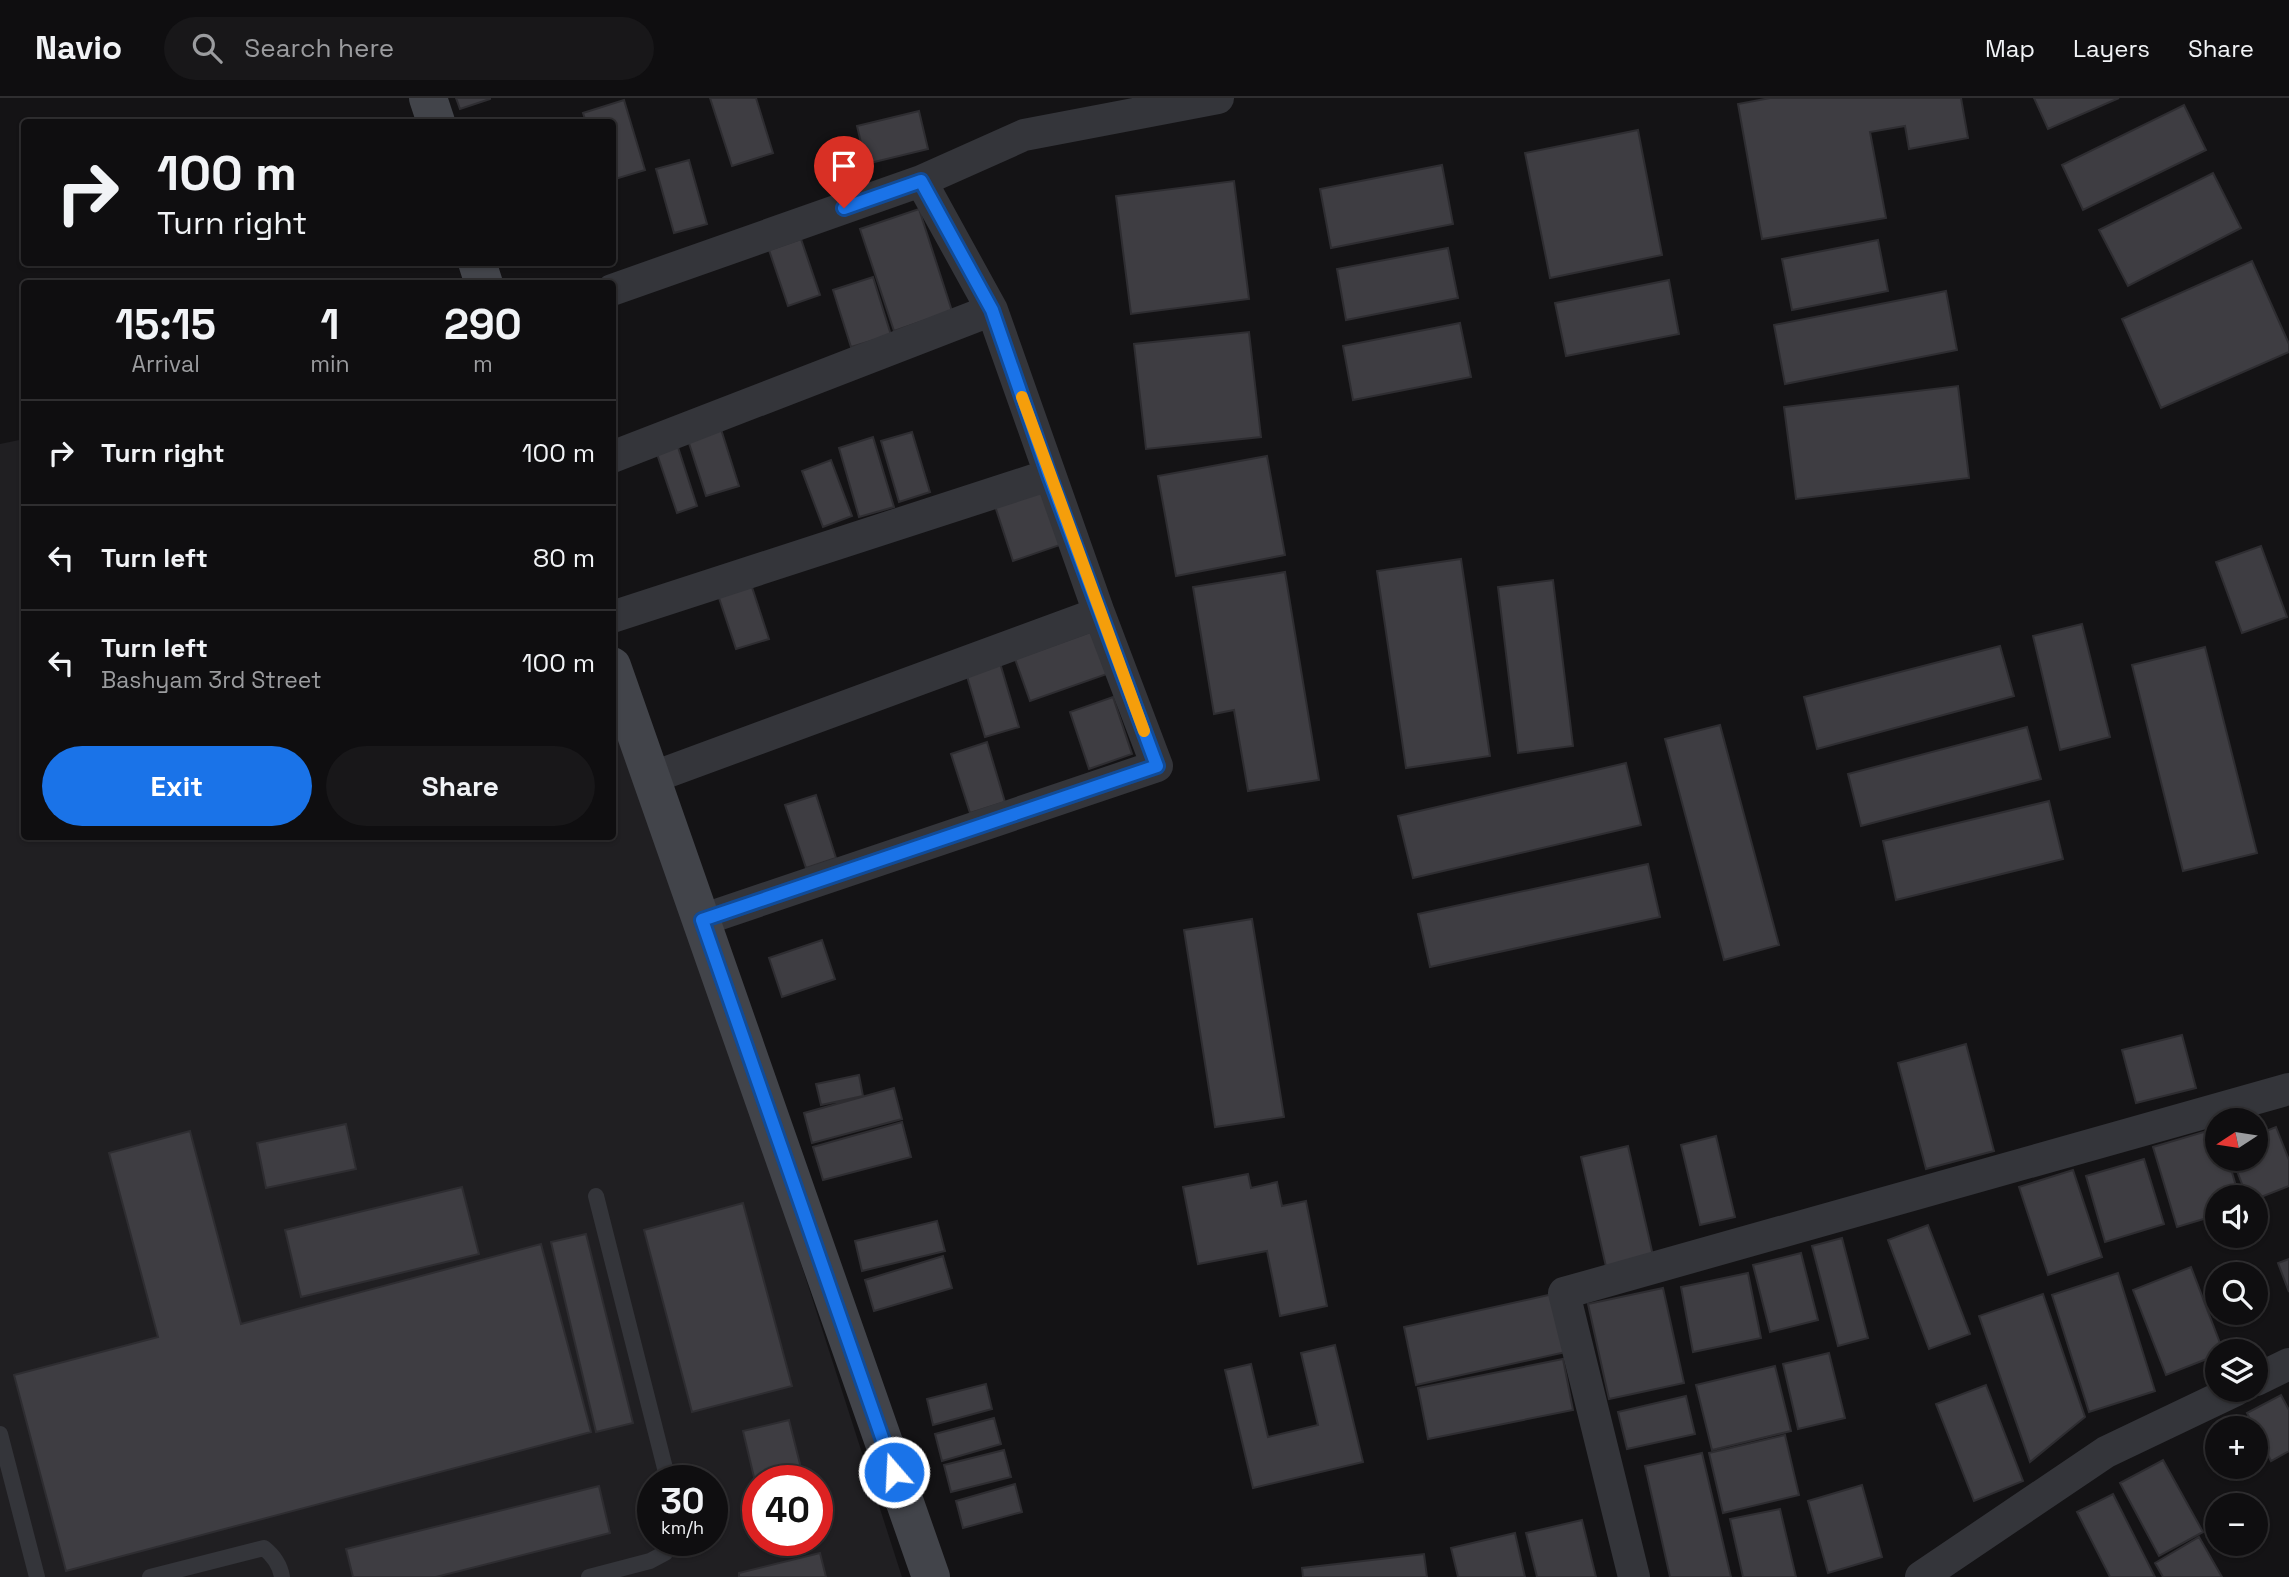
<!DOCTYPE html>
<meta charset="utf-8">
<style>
:root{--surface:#0f0e10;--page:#181719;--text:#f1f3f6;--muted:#9b9c9f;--line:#2f2e30;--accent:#1a73e8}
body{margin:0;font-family:"Space Grotesk",sans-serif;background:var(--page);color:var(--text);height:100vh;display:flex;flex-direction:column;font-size:26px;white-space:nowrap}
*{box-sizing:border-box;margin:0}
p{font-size:23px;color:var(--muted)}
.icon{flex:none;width:38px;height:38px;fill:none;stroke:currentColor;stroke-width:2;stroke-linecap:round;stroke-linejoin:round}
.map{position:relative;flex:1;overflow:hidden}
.panel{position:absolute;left:21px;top:182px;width:595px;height:560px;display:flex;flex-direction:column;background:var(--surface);border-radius:7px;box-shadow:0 2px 5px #0004,0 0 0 2px var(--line)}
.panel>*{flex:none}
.banner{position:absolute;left:21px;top:21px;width:595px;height:147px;border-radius:7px;box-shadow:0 2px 5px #0004,0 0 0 2px var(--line);background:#0f0e10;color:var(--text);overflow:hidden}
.needle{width:46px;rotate:258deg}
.fabs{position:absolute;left:2205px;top:1010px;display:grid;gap:14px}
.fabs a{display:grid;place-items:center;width:63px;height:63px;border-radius:50%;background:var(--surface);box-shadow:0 2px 5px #0004,0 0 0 2px var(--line);font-size:35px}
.speed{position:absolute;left:637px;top:1367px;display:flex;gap:14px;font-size:35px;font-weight:700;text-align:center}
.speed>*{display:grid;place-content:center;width:91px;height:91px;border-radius:50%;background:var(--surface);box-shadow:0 2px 5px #0004,0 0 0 2px var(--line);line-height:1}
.speed small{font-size:18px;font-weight:400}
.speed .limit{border:10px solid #d22;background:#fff;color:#111}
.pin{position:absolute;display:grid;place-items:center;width:60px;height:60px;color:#fff;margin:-72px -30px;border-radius:50% 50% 50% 0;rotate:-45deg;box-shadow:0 0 7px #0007}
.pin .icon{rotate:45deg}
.me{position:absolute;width:77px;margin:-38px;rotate:341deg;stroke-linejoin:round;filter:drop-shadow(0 0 5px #0008)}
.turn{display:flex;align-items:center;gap:24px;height:147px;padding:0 21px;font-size:32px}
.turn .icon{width:91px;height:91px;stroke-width:2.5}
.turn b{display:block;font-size:49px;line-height:60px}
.eta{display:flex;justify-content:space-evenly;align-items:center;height:119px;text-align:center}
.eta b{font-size:42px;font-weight:600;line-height:49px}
.button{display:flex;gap:14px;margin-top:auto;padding:14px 21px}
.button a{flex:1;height:80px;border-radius:42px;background:var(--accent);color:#fff;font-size:28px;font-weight:600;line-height:80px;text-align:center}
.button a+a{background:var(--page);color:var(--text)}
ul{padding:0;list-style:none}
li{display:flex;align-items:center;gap:21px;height:105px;padding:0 21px;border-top:2px solid var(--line)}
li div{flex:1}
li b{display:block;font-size:26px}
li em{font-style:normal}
header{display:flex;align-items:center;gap:42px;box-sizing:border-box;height:98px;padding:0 35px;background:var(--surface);border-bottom:2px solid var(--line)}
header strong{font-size:33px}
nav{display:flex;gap:38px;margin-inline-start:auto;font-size:24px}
.search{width:490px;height:63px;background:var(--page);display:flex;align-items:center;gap:18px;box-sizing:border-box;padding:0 24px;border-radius:38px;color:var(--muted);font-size:26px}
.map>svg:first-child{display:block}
.built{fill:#201f22;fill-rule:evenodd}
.building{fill:#3e3d42;stroke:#2e2d31;stroke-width:2}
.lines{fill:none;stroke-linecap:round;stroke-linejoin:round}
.lane{stroke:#34353a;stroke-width:16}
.street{stroke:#34353a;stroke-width:32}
.secondary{stroke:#42444a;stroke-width:38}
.route-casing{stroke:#114b97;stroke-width:18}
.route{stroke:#1a73e8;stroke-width:12}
.slow{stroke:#f59e0b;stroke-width:12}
</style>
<header>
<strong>Navio</strong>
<div class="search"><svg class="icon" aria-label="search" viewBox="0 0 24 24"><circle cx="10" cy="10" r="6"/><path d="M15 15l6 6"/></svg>Search here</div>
<nav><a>Map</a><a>Layers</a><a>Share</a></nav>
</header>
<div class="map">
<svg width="2289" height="1479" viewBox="0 0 2289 1479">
<rect width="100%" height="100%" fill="#141315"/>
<path class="built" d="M24 341V738H612L613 607 726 933 902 1479H0V346ZM653 1382H712V1442H653ZM758 1382H817V1442H758Z"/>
<path class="building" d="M456 0H490V1L460 11Z
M710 0H756L773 55 732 68Z
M1770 0H1961L1968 40 1909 51 1905 28 1870 34 1886 120 1762 141 1738 6Z
M2034 0H2119L2048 31Z
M624 2 645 72 612 82V24H586L583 15Z
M2184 7 2206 52 2083 112 2062 67Z
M919 13 928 51 866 66 857 28Z
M1638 32 1662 157 1550 180 1525 55Z
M689 62 707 126 674 135 656 71Z
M1442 67 1453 126 1331 150 1320 91Z
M2213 75 2241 130 2128 188 2099 132Z
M1234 83 1249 201 1131 216 1116 98Z
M919 111 952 213 894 233 860 131Z
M801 141 820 197 788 208 769 152Z
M1878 142 1888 193 1792 212 1782 161Z
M1448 150 1458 200 1346 222 1337 171Z
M2252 163 2289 246V254L2161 310 2122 221Z
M873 179 891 237 851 249 833 192Z
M1669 182 1679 236 1566 258 1555 205Z
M1946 193 1957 252 1785 286 1774 227Z
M1460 225 1471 279 1353 302 1343 248Z
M1249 234 1261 339 1146 351 1134 246Z
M1958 288 1969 380 1796 401 1784 309Z
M720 328 739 388 706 398 687 339Z
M912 334 930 394 899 404 881 343Z
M873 339 894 409 859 419 839 350Z
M676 343 697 408 677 415 655 350Z
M1267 358 1285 457 1176 478 1158 378Z
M831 362 852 418 823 429 802 373Z
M1040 390 1060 447 1013 463 994 405Z
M2261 448 2287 519 2242 535 2216 464Z
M1461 461 1490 658 1406 670 1377 473Z
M1285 474 1319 682 1248 693 1234 612 1214 616 1193 489Z
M749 480 769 541 736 551 716 491Z
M1553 482 1573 648 1518 655 1498 489Z
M2082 526 2110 639 2060 652 2033 538Z
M1093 533 1107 576 1030 603 1015 561Z
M2000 548 2014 598 1817 651 1804 599Z
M2205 549 2257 755 2183 773 2132 567Z
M1000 565 1019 629 985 639 966 575Z
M1113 599 1132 656 1089 671 1070 614Z
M1720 627 1779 847 1724 862 1665 641Z
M2027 629 2041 681 1861 728 1848 676Z
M987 644 1005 704 970 715 951 656Z
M1626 665 1641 727 1413 780 1398 718Z
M816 697 836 760 806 770 785 707Z
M2049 703 2063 761 1896 802 1883 743Z
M1648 766 1660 819 1430 869 1418 816Z
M1252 821 1284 1019 1215 1029 1184 832Z
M822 842 835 881 782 899 769 860Z
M2182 937 2196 990 2136 1005 2122 952Z
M1966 946 1994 1053 1926 1071 1898 965Z
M859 977 863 998 821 1007 816 986Z
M894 990 902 1021 812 1045 804 1015Z
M902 1024 911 1059 823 1082 813 1049Z
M346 1026 356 1071 266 1090 257 1045Z
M2276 1029 2289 1062V1088L2256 1101 2247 1099 2232 1060H2256V1037Z
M2217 1030V1060H2228L2239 1099H2217V1117L2177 1129 2153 1049Z
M190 1033 241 1226 541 1146 591 1334 66 1473 14 1277 158 1239 109 1055Z
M1716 1038 1735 1119 1700 1127 1681 1047Z
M1628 1048 1654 1162 1607 1173 1581 1059Z
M2144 1061 2164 1126 2105 1144 2086 1078Z
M2073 1072 2102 1159 2048 1177 2019 1089Z
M1248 1076 1251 1090 1277 1084 1282 1108 1306 1103 1327 1208 1280 1218 1267 1153 1198 1166 1183 1089Z
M462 1089 479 1156 301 1199 285 1132Z
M743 1105 792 1288 692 1314 644 1132Z
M937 1123 945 1153 862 1173 855 1143Z
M1928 1127 1970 1236 1929 1251 1888 1142Z
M586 1136 633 1325 596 1334 551 1144Z
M1842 1140 1868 1240 1838 1248 1812 1148Z
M1801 1155 1818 1222 1770 1234 1753 1167Z
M943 1158 952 1190 874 1213 865 1182Z
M2289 1161V1194L2278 1165Z
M2191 1169 2223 1253H2217V1257L2166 1277 2133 1192Z
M1748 1175 1761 1240 1693 1254 1681 1189Z
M2118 1175 2155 1293 2089 1314 2052 1197Z
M1663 1190 1684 1285 1609 1301 1588 1206Z
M1553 1196 1566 1254 1416 1287 1404 1229Z
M2043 1196 2085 1319 2030 1364 1979 1218Z
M1335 1247 1363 1364 1253 1390 1225 1272 1251 1266 1268 1339 1318 1327 1301 1255Z
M1829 1255 1845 1320 1798 1331 1783 1266Z
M1563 1261 1573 1312 1428 1341 1418 1290Z
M1775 1268 1791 1333 1712 1352 1696 1287Z
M986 1286 992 1311 933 1327 927 1301Z
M1986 1287 2023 1383 1974 1403 1936 1306Z
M2281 1297 2289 1312V1353L2271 1363 2247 1315Z
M1686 1298 1695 1336 1627 1351 1618 1314Z
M994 1320 1001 1346 942 1363 935 1336Z
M789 1322 804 1382H758V1396L743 1333Z
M1785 1337 1799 1397 1723 1415 1709 1355Z
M1004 1352 1011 1379 951 1394 944 1367Z
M1702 1355 1731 1479H1670L1645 1368Z
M2163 1362 2203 1434 2159 1458 2120 1385Z
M1015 1386 1022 1414 963 1430 956 1403Z
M1862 1387 1882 1459 1828 1475 1808 1403Z
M599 1388 610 1435 436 1479H353L346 1451Z
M2113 1396 2155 1479H2110L2077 1414Z
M1780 1411 1796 1479H1743L1730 1421Z
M1582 1422 1596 1479H1537L1526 1435Z
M1515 1435 1525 1479H1458L1451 1450Z
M2199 1439 2222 1479H2163L2155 1465Z
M768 1442H797L770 1448Z
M820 1455 826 1479H739V1475Z
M1424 1456 1427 1479H1303L1302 1470Z"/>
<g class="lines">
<path class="lane" d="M596 1098 668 1382
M0 1336 37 1479
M150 1479 264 1450C274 1458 280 1467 282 1479
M589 1479 650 1463 665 1455 673 1442"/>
<path class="street" d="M612 192 921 83 1024 37 1218 0
M612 359 992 212
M612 519 1049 377
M651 680 1099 515
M702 822 1157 668 1099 515 992 212 921 83
M2256 1282 2289 1266
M1634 1479 1564 1195 2289 991
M1921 1479 2106 1354 2236 1292"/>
<path class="secondary" d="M428 0 436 24
M477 164 484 186
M612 568 931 1479"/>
</g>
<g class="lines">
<g class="route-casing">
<path id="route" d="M844 110 921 83 992 212 1049 377 1157 668 702 822 894 1374"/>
</g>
<use href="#route" class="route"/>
<path class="slow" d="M1022 299 1144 633"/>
</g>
</svg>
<div class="fabs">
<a><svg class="needle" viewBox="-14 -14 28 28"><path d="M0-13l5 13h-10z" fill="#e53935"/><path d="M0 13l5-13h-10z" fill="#9b9c9f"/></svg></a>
<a><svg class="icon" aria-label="sound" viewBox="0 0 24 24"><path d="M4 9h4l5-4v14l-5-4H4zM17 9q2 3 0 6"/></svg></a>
<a><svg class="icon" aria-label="search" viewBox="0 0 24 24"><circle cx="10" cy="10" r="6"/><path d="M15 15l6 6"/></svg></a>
<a><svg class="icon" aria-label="layers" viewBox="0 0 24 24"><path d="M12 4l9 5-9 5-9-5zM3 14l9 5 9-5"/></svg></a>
<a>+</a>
<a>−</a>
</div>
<div class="speed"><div>30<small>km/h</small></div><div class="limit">40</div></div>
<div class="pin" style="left:844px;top:110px;background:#d93025"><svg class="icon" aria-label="arrive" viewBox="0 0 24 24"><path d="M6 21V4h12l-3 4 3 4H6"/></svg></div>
<svg class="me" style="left:894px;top:1374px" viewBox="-20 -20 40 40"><circle r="17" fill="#1a73e8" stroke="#fff" stroke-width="3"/><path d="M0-11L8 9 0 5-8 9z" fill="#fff"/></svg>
<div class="banner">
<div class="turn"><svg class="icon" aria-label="right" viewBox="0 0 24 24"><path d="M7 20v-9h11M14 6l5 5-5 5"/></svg><div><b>100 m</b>Turn right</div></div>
</div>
<section class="panel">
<div class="eta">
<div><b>15:15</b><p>Arrival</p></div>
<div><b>1</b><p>min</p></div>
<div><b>290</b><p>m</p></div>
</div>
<ul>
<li><svg class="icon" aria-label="right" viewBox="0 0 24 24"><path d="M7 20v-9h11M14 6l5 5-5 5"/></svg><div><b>Turn right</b></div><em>100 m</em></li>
<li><svg class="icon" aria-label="left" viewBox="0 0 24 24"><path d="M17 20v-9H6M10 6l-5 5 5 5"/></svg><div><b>Turn left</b></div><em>80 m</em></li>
<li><svg class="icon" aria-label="left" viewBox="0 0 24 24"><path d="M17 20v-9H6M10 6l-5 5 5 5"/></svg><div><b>Turn left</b><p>Bashyam 3rd Street</p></div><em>100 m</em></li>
</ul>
<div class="button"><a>Exit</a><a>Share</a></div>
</section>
</div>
